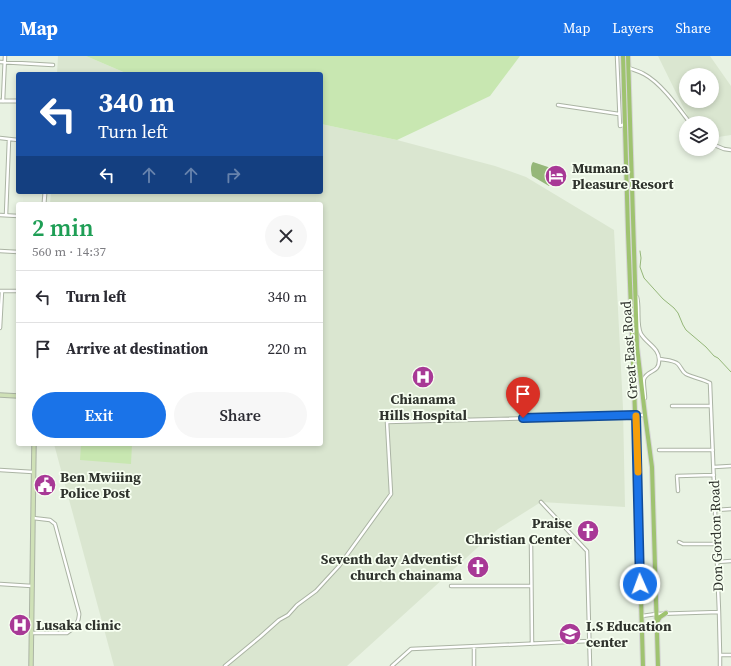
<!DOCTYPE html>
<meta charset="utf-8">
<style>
:root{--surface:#fff;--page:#f7f7f7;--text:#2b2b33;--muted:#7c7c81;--line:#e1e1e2;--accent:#1a73e8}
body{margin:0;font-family:"Source Serif 4",serif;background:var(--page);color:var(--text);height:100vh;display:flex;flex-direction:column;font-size:15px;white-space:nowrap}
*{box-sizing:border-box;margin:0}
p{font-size:13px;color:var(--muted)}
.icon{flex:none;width:22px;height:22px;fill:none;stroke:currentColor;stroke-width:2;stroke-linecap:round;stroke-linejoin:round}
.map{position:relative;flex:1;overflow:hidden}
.sheet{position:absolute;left:16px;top:146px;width:307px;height:244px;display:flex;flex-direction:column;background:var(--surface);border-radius:4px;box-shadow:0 2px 6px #0003}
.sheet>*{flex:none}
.guide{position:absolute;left:16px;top:16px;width:307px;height:122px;border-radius:4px;box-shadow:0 2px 6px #0003;background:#1a4fa0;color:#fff;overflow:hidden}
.tools{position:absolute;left:679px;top:12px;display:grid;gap:8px}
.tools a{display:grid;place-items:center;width:40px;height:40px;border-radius:50%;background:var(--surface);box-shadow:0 2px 6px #0003;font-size:20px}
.pin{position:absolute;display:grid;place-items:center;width:34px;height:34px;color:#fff;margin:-41px -17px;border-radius:50% 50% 50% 0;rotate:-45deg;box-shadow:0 0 4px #0007}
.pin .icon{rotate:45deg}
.me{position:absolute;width:44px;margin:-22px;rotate:358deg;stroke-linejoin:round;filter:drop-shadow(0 0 3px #0008)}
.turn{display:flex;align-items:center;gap:14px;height:84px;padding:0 16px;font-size:18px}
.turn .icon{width:52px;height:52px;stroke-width:2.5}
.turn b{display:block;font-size:28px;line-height:34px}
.lanes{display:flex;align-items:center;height:38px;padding:0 16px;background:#0003;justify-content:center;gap:20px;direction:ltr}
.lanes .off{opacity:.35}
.round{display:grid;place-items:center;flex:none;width:42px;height:42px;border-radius:21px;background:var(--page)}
.overview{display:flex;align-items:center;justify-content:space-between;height:68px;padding:0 16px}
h1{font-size:24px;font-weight:600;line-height:30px;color:#1e9e55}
.action{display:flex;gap:8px;margin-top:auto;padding:8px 16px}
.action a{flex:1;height:46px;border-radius:24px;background:var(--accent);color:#fff;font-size:16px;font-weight:600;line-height:46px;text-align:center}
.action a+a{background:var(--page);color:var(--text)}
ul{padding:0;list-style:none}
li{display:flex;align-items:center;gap:12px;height:52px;padding:0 16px;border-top:1px solid var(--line)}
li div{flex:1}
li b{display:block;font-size:15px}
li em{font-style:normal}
header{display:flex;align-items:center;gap:24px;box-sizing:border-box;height:56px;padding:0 20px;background:var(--accent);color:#fff}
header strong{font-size:19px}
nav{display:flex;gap:22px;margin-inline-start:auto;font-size:14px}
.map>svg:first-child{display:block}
.built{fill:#dae6d0;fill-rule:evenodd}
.green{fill:#c8e7b1}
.water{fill:#95b779}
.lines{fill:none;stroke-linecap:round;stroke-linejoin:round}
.stream{stroke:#95b779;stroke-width:1}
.minor-casing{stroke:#abb4a4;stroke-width:4.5}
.tertiary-casing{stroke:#abb4a4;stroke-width:5}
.secondary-casing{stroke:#abb4a4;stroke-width:5.5}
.primary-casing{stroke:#d5d6d5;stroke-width:6}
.minor{stroke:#fff;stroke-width:2.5}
.tertiary{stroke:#fff;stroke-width:3}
.secondary{stroke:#cfe1b7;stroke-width:3.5}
.primary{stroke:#9fc370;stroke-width:4}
.route-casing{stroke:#114b97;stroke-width:10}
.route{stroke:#1a73e8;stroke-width:7}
.slow{stroke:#f59e0b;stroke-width:7}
.labels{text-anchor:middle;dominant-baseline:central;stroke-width:3.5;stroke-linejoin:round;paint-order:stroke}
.poi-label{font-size:14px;font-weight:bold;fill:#2f332d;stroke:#f7fff1;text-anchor:start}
.street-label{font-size:14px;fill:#2f332d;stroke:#f7fff1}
</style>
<header>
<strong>Map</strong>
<nav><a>Map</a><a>Layers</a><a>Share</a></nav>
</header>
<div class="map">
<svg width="731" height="610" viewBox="0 0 731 610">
<rect width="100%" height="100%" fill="#e8f2e2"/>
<path class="built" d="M58 0H86L128 18H57Z
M658 0H710L731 30V79L712 82V67H691ZM686 19H712V45H686Z
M321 68 397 84 495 110 526 121 614 174 623 352 625 451 541 446 498 473 347 610H114L54 388H321V148H50L51 136H321Z"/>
<path class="green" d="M86 0H520L490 40 397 84 321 68V18H128Z
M81 388H132L131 408 80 404Z"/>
<path class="water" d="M533 106 548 111H558L561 113C561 121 554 126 549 130L532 120C531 115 530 110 533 106Z"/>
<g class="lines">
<path class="stream" d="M640 195 641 202 640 211 644 222 663 243 674 252 678 257 683 269 686 274 706 291 714 300 718 302 731 316"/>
<g class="minor-casing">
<path id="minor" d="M617 0 620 70 625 68
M0 6 53 9
M629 12C634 14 639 15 644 18 661 27 678 51 690 67
M3 45 5 0
M558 49 619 58
M0 82 18 84
M712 88 724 93 731 94
M0 159 18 160
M6 159 9 83
M0 195 18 196
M0 235H18
M637 241C640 252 636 268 641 278 647 288 660 292 659 305 659 317 647 314 644 323 643 328 645 336 645 342
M0 272 2 235
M660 303C665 304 674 304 678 308 681 311 682 316 686 318 694 322 703 323 710 327L719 556 720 599H731
M672 350H711
M659 394H713
M714 411 731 410
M0 414 33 416
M678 435 677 420 714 419
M541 446 587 495 590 610
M716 454 731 453
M531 486 532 588
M679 486 683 488H716
M717 506 731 505
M0 528 32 530
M451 530H531
M642 560 656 558 719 556
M32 577H67C74 573 80 565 79 557L55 468 50 464 33 462
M474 591V610
M720 599V610
M225 610 260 581 279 564 288 559 297 549 316 535 339 510 391 438 387 366 645 359
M392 610 411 593 589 585"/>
</g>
<g class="tertiary-casing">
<path id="tertiary" d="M0 45H18
M44 148 45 136"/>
</g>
<g class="secondary-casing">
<path id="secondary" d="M0 339 18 340
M31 610 34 388"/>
</g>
<g class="primary-casing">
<path id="primary" d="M623 0 628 176 637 408 643 610
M628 0 637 291 645 359 652 411 658 610
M657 566 660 561 666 557"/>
</g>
<use href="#minor" class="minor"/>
<use href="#tertiary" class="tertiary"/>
<use href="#secondary" class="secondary"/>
<use href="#primary" class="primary"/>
</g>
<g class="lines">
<g class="route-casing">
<path id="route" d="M523 362 636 359 640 528"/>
</g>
<use href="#route" class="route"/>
<path class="slow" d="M636 360 638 416"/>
</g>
<defs>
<g id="hotel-disc" transform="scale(1.15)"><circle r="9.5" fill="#a83996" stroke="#f7fff1"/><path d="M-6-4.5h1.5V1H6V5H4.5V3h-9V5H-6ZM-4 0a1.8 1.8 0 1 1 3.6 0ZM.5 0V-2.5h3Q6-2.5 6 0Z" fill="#fff"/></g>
<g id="hospital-disc" transform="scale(1.15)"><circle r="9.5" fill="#a83996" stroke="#f7fff1"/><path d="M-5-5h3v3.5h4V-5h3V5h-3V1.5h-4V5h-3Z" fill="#fff"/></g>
<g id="civic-disc" transform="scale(1.15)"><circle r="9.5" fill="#a83996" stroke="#f7fff1"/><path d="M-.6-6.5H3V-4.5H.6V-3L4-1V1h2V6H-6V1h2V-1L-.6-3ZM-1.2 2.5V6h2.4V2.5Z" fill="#fff"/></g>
<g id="church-disc" transform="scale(1.15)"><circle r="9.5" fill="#a83996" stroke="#f7fff1"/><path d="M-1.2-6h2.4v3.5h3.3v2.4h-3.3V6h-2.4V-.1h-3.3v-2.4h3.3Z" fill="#fff"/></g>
<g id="school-disc" transform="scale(1.15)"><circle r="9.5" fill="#a83996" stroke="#f7fff1"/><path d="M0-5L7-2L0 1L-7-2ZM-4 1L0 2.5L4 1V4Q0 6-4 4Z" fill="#fff"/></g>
</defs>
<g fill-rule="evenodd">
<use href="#hotel-disc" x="556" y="120"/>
<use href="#hospital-disc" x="423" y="321"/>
<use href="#civic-disc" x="45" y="429"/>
<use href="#church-disc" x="588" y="475"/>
<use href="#church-disc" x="478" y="511"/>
<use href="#hospital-disc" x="20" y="569"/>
<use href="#school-disc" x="570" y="578"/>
</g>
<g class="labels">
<g class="poi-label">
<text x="572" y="112">Mumana<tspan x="572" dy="16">Pleasure Resort</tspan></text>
<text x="423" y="343" text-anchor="middle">Chianama<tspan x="423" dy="16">Hills Hospital</tspan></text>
<text x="60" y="421">Ben Mwiiing<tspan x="60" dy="16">Police Post</tspan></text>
<text x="572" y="467" text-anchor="end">Praise<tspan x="572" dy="16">Christian Center</tspan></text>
<text x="462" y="503" text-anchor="end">Seventh day Adventist<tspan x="462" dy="16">church chainama</tspan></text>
<text x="36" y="569">Lusaka clinic</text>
<text x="586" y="570">I.S Education<tspan x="586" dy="16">center</tspan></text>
</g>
<g class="street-label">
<text transform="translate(629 294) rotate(-94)">Great East Road</text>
<text transform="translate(716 480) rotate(-92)">Don Gordon Road</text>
</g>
</g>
</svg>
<div class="tools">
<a><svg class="icon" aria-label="sound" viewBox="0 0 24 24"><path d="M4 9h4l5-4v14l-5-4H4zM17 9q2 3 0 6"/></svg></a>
<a><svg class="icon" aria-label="layers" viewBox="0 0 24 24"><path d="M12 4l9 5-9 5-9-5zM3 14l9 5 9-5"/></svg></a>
</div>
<div class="pin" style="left:523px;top:362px;background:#d93025"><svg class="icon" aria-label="arrive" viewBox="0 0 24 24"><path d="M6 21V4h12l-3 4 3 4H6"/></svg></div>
<svg class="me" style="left:640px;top:528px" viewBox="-20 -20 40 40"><circle r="17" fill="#1a73e8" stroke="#fff" stroke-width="3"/><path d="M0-11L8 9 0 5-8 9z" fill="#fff"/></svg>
<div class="guide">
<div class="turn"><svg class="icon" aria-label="left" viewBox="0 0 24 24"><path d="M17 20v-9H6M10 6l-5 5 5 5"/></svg><div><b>340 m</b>Turn left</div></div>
<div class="lanes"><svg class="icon" aria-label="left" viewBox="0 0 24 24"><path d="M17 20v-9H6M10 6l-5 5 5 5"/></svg><svg class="icon off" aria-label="ahead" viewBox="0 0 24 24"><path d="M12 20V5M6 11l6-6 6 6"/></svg><svg class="icon off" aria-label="ahead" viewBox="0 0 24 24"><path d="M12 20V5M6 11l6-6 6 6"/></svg><svg class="icon off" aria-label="right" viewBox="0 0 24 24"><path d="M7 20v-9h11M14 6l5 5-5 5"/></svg></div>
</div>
<section class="sheet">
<div class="overview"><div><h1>2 min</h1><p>560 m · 14:37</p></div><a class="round"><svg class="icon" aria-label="close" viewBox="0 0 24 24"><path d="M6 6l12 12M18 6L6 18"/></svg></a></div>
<ul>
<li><svg class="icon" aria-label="left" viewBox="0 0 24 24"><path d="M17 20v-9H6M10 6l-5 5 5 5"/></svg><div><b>Turn left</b></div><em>340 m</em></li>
<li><svg class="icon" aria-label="arrive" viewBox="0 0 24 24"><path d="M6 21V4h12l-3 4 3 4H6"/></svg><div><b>Arrive at destination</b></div><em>220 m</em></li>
</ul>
<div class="action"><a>Exit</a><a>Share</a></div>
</section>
</div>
